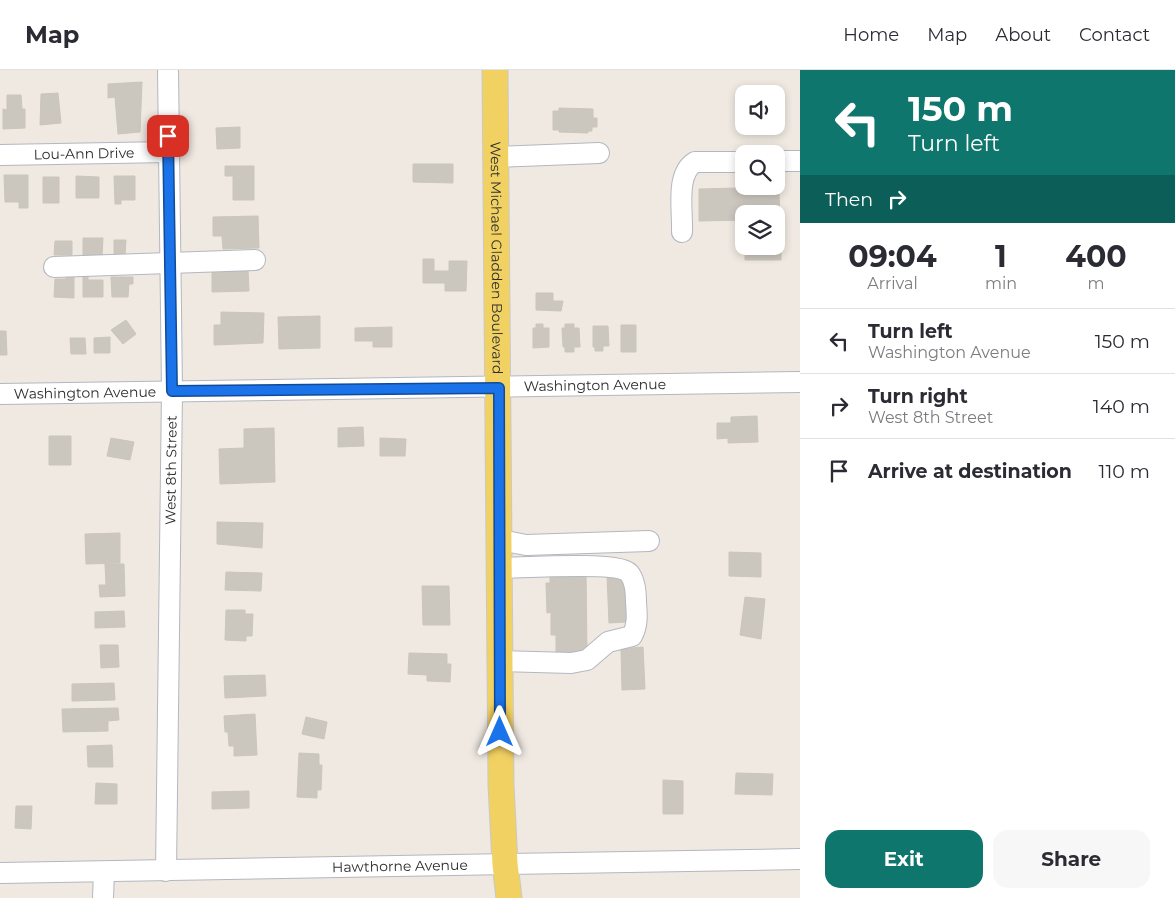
<!DOCTYPE html>
<style>
:root{--surface:#fff;--page:#f7f7f7;--text:#2b2b33;--muted:#7c7c81;--line:#e1e1e2;--accent:#0f766e}
body{margin:0;font-family:Montserrat,sans-serif;background:var(--page);color:var(--text);height:100vh;display:flex;flex-direction:column;font-size:19px;white-space:nowrap}
*{box-sizing:border-box;margin:0}
p{font-size:16px;color:var(--muted)}
.icon{flex:none;width:28px;height:28px;fill:none;stroke:currentColor;stroke-width:2;stroke-linecap:round;stroke-linejoin:round}
.map{position:relative;flex:1;overflow:hidden}
.side{display:flex;flex-direction:column;background:var(--surface);width:375px}
.side>*{flex:none}
.top-card{background:#0f766e;color:#fff;overflow:hidden}
.fabs{position:absolute;left:735px;top:15px;display:grid;gap:10px}
.fabs a{display:grid;place-items:center;width:50px;height:50px;border-radius:10px;background:var(--surface);box-shadow:0 2px 8px #0003;font-size:25px}
.pin{position:absolute;display:grid;place-items:center;width:42px;height:42px;color:#fff;margin:-21px;border-radius:10px;box-shadow:0 2px 8px #0006}
.me{position:absolute;width:55px;margin:-28px;rotate:0deg;stroke-linejoin:round;filter:drop-shadow(0 0 4px #0008)}
.turn{display:flex;align-items:center;gap:18px;height:105px;padding:0 25px;font-size:22px}
.turn .icon{width:65px;height:65px;stroke-width:2.5}
.turn b{display:block;font-size:35px;line-height:42px}
.then{display:flex;align-items:center;height:48px;padding:0 25px;background:#0003;gap:10px;font-size:19px}
.eta{display:flex;justify-content:space-evenly;align-items:center;height:85px;text-align:center}
.eta b{font-size:30px;font-weight:700;line-height:35px}
.button{display:flex;gap:10px;margin-top:auto;padding:10px 25px}
.button a{flex:1;height:58px;border-radius:15px;background:var(--accent);color:#fff;font-size:20px;font-weight:700;line-height:58px;text-align:center}
.button a+a{background:var(--page);color:var(--text)}
ul{padding:0;list-style:none}
li{display:flex;align-items:center;gap:15px;height:65px;padding:0 25px;border-top:1px solid var(--line)}
li div{flex:1}
li b{display:block;font-size:19px}
li em{font-style:normal}
header{display:flex;align-items:center;gap:30px;box-sizing:border-box;height:70px;padding:0 25px;background:var(--surface);border-bottom:1px solid var(--line)}
header strong{font-size:24px}
nav{display:flex;gap:28px;margin-inline-start:auto;font-size:18px}
main{display:flex;flex:1;min-height:0}
.map>svg:first-child{display:block}
.building{fill:#cbc7bf;stroke:#cbc5ba}
.lines{fill:none;stroke-linecap:round;stroke-linejoin:round}
.minor-casing{stroke:#b4b7c1;stroke-width:22}
.major-casing{stroke:#c9c9c9;stroke-width:27}
.minor{stroke:#fff;stroke-width:20}
.major{stroke:#f2d163;stroke-width:25}
.route-casing{stroke:#114b97;stroke-width:12}
.route{stroke:#1a73e8;stroke-width:9}
.labels{text-anchor:middle;dominant-baseline:central;stroke-width:4;stroke-linejoin:round;paint-order:stroke}
.street-label{font-size:14px;fill:#2e2e2e;stroke:#fff}
</style>
<header>
<strong>Map</strong>
<nav><a>Home</a><a>Map</a><a>About</a><a>Contact</a></nav>
</header>
<main>
<div class="map">
<svg width="800" height="828" viewBox="0 0 800 828">
<rect width="100%" height="100%" fill="#efe9e1"/>
<path class="building" d="M142 12 140 62 118 64 115 27 108 28V14Z
M58 23 61 53 40 55 41 24Z
M7 25H21L22 39H25V58L3 59V39L7 40Z
M737 29H744V49H737Z
M559 38 593 39V48H597V57H592V61H588V63L559 62V60H553V41H559Z
M747 56H770V59H747Z
M240 57V78L217 79 216 58Z
M413 94H453V113L413 112Z
M225 96H254V130H233V106H225Z
M4 105H28V138H19V132H5Z
M76 106 99 107V128H76Z
M114 106H135V130H121V134H115Z
M43 107H59V133H43Z
M774 117 775 125 779 124 780 145 744 144V150L699 151V119Z
M258 146 259 178 223 179 222 166H213V147Z
M776 161H781V190H745V176H776Z
M83 168H103L102 187 83 186Z
M114 170H126L125 185H114Z
M55 171H72V185H54Z
M423 189H434V201H449V191H467L466 221H445V213H423Z
M248 199 249 221 212 222V200Z
M83 205H88V210H103V227H83Z
M66 206H74V228L54 227 55 209H66Z
M111 207H133V214H129L128 227H112Z
M536 223H553V231H563L561 241 536 240Z
M221 242 264 243 263 273 214 275V255H221Z
M320 246V278L279 279 278 247Z
M126 250 136 264 123 274 111 260Z
M536 254H543V258H549V277L533 278V258H536Z
M565 254H574V258H579L580 277H574V282H565V277H563L562 258H565Z
M621 255H636V282H621Z
M593 256H608L609 276H603V281H595V277H593Z
M392 257V277H373V271H355V258Z
M0 261H6L7 285H0Z
M110 267V283H94V268Z
M70 268H85L86 284H71Z
M757 346 758 372 728 373V368L717 369V353H731V347Z
M363 357 364 376 338 377V358Z
M274 358 275 412 220 414 219 379 244 378V359Z
M49 366H71V395H49Z
M111 368 134 372 130 390 107 386Z
M380 368 406 369 405 386H380Z
M217 452 263 453 262 478 217 474Z
M120 463V493L86 494 85 464Z
M729 482 761 483V507L729 506Z
M105 494H124L125 526 100 527 99 515H106Z
M550 501H586L587 583H556V565H551V542L547 543 546 513H550Z
M226 502 262 503 261 521 225 520Z
M625 505 626 552 609 553 607 506Z
M422 516H449L450 555H423Z
M745 527 765 529 761 569 740 565Z
M226 540H245V544H253L252 566H246V571L225 570Z
M124 541 125 557 95 558V542Z
M100 575H118L119 597 101 598Z
M643 577 645 619 622 620 621 579Z
M409 583 447 584V594H451L450 612 427 611V605L408 604Z
M265 605 266 626 225 628 224 606Z
M114 613 115 630 72 631V614Z
M118 638 119 650 108 651V661L63 662 62 639Z
M255 644 257 685 234 686V676H229L228 662H225L224 646Z
M306 647 327 652 324 669 302 664Z
M112 675 113 697H88L87 676Z
M299 683 319 684V695H322L321 720H317V728L297 727Z
M736 703 773 704 772 725 735 724Z
M663 710 683 711V744H663Z
M96 713 117 714V734H95Z
M249 721V738L212 739V722Z
M16 736H32L31 759 15 758Z"/>
<g class="lines">
<g class="minor-casing">
<g id="minor">
<path id="s1" d="M0 85 168 82"/>
<path d="M496 87 599 83"/>
<path d="M776 91H800"/>
<path d="M682 162C683 141 675 104 695 92H744"/>
<path d="M54 197 255 190"/>
<path id="s2" d="M0 324 800 312"/>
<path d="M500 470 526 475 649 471"/>
<path d="M500 498C521 498 618 491 629 503 635 510 636 524 636 532 637 545 638 555 632 566L608 572 587 590 571 593 500 591"/>
<path id="s3" d="M166 801 172 321 168 0"/>
<path id="s4" d="M0 803 800 789"/>
<path d="M103 828 104 802"/>
</g>
</g>
<g class="major-casing">
<g id="major">
<path id="s5" d="M495 0 501 715 505 794 509 828"/>
</g>
</g>
<use href="#minor" class="minor"/>
<use href="#major" class="major"/>
</g>
<g class="lines">
<g class="route-casing">
<path id="route" d="M168 66 172 321 499 318 500 662"/>
</g>
<use href="#route" class="route"/>
</g>
<g class="labels">
<g class="street-label">
<text stroke="none"><textPath href="#s1" startOffset="84">Lou-Ann Drive</textPath></text>
<text stroke="none"><textPath href="#s5" startOffset="188">West Michael Gladden Boulevard</textPath></text>
<text stroke="none"><textPath href="#s2" startOffset="595">Washington Avenue</textPath></text>
<text stroke="none"><textPath href="#s2" startOffset="85">Washington Avenue</textPath></text>
<text stroke="none"><textPath href="#s3" startOffset="401">West 8th Street</textPath></text>
<text stroke="none"><textPath href="#s4" startOffset="400">Hawthorne Avenue</textPath></text>
</g>
</g>
</svg>
<div class="fabs">
<a><svg class="icon" aria-label="sound" viewBox="0 0 24 24"><path d="M4 9h4l5-4v14l-5-4H4zM17 9q2 3 0 6"/></svg></a>
<a><svg class="icon" aria-label="search" viewBox="0 0 24 24"><circle cx="10" cy="10" r="6"/><path d="M15 15l6 6"/></svg></a>
<a><svg class="icon" aria-label="layers" viewBox="0 0 24 24"><path d="M12 4l9 5-9 5-9-5zM3 14l9 5 9-5"/></svg></a>
</div>
<div class="pin" style="left:168px;top:66px;background:#d93025"><svg class="icon" aria-label="arrive" viewBox="0 0 24 24"><path d="M6 21V4h12l-3 4 3 4H6"/></svg></div>
<svg class="me" style="left:500px;top:662px" viewBox="-20 -20 40 40"><path d="M0-17L14 15 0 8-14 15z" fill="#1a73e8" stroke="#fff" stroke-width="4"/></svg>
</div>
<section class="side">
<div class="top-card">
<div class="turn"><svg class="icon" aria-label="left" viewBox="0 0 24 24"><path d="M17 20v-9H6M10 6l-5 5 5 5"/></svg><div><b>150 m</b>Turn left</div></div>
<div class="then">Then<svg class="icon" aria-label="right" viewBox="0 0 24 24"><path d="M7 20v-9h11M14 6l5 5-5 5"/></svg></div>
</div>
<div class="eta">
<div><b>09:04</b><p>Arrival</p></div>
<div><b>1</b><p>min</p></div>
<div><b>400</b><p>m</p></div>
</div>
<ul>
<li><svg class="icon" aria-label="left" viewBox="0 0 24 24"><path d="M17 20v-9H6M10 6l-5 5 5 5"/></svg><div><b>Turn left</b><p>Washington Avenue</p></div><em>150 m</em></li>
<li><svg class="icon" aria-label="right" viewBox="0 0 24 24"><path d="M7 20v-9h11M14 6l5 5-5 5"/></svg><div><b>Turn right</b><p>West 8th Street</p></div><em>140 m</em></li>
<li><svg class="icon" aria-label="arrive" viewBox="0 0 24 24"><path d="M6 21V4h12l-3 4 3 4H6"/></svg><div><b>Arrive at destination</b></div><em>110 m</em></li>
</ul>
<div class="button"><a>Exit</a><a>Share</a></div>
</section>
</main>
